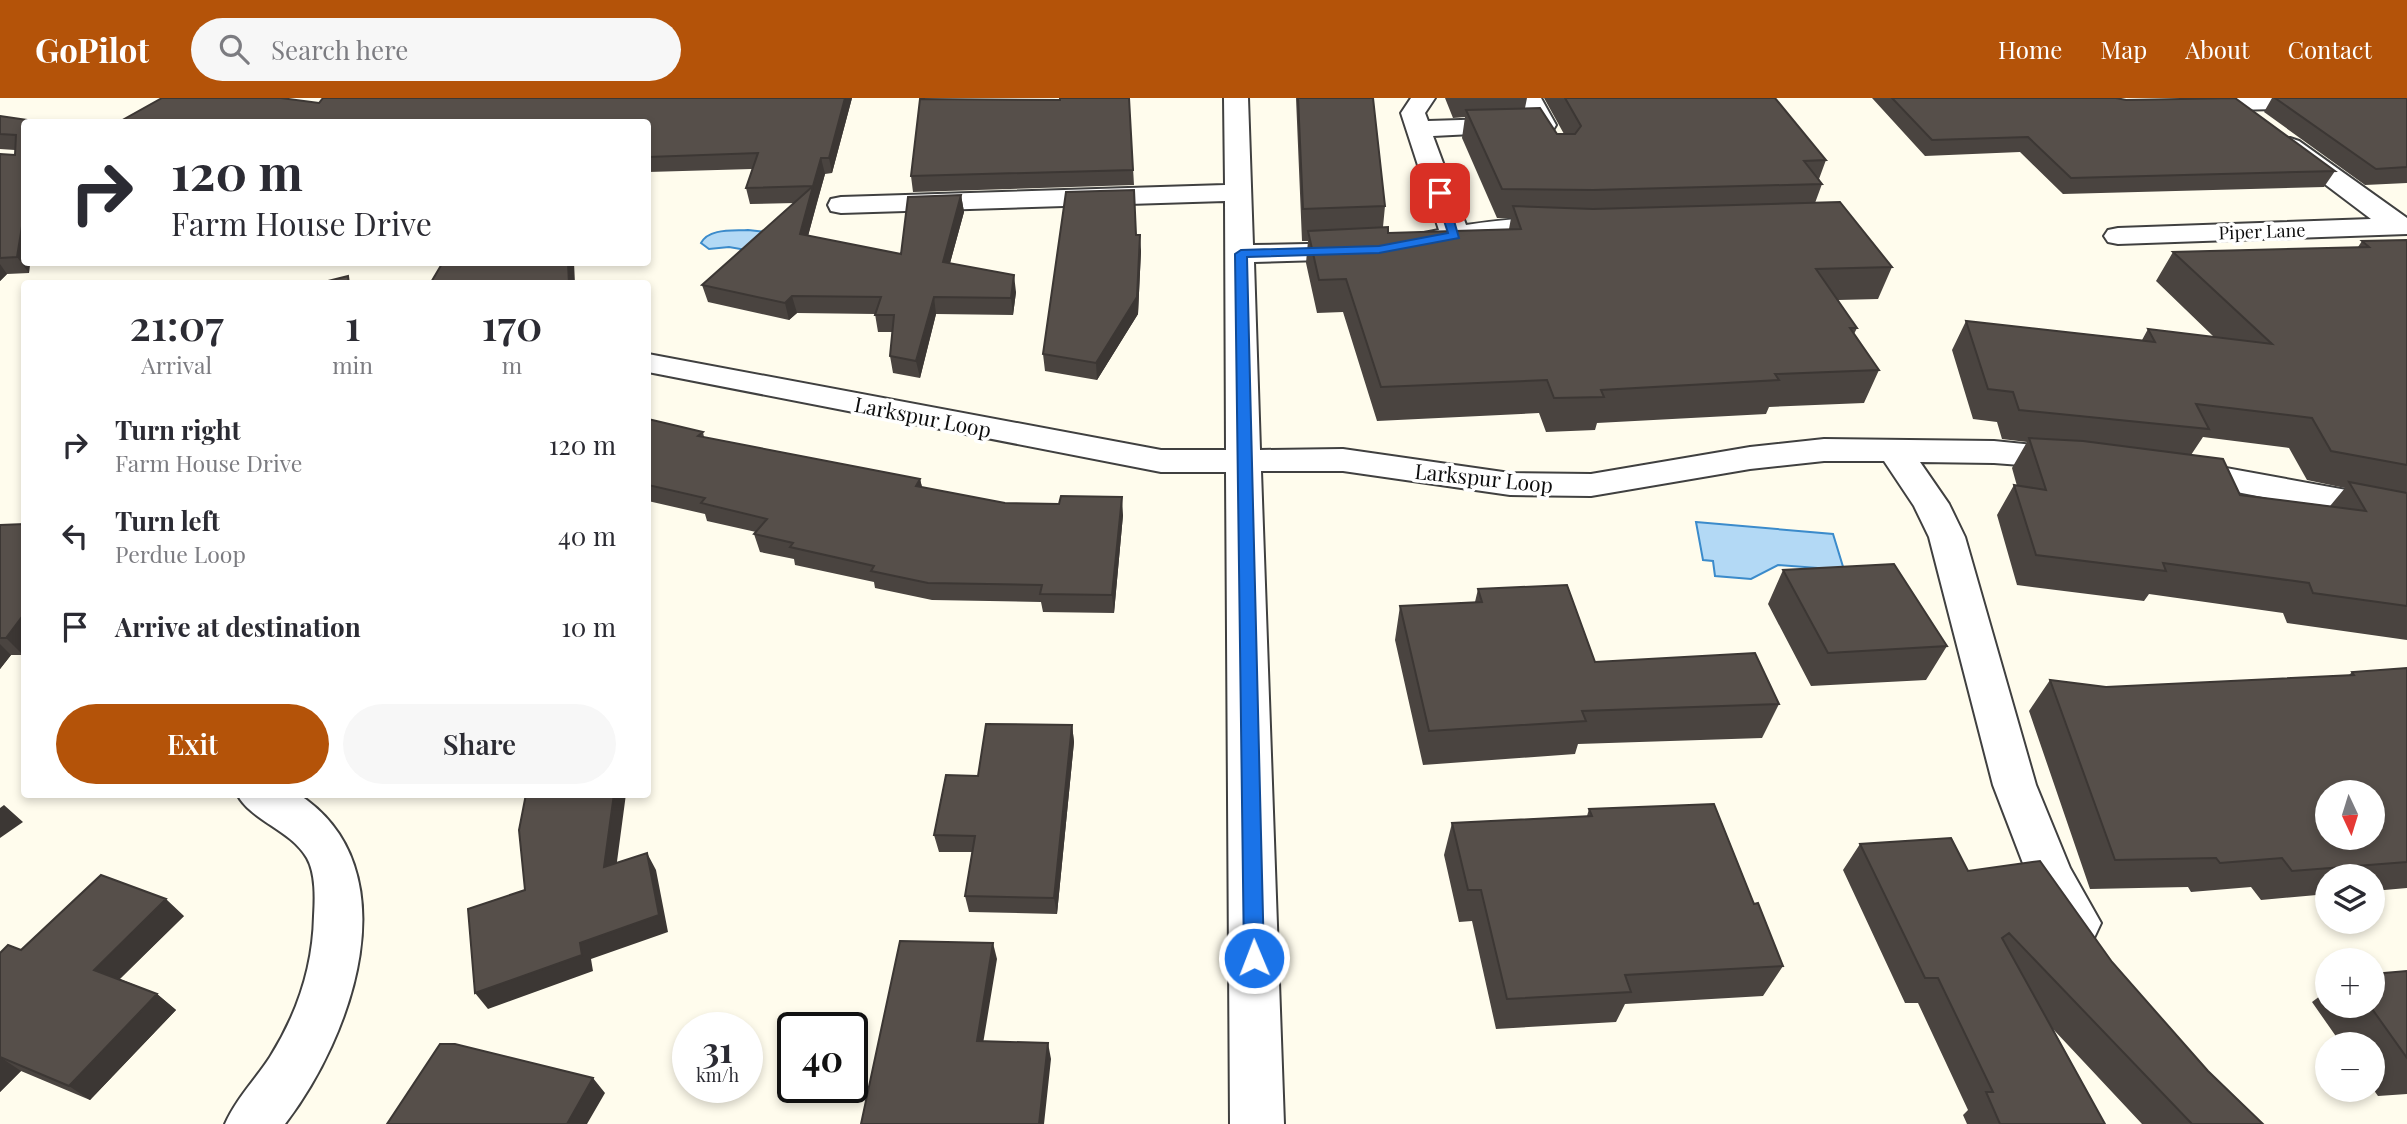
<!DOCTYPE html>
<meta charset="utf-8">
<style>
:root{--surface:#fff;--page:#f7f7f7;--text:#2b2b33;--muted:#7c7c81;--accent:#b45309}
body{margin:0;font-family:"Playfair Display",serif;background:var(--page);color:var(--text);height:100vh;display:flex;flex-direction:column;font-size:26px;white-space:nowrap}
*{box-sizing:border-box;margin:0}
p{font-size:23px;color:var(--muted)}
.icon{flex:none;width:38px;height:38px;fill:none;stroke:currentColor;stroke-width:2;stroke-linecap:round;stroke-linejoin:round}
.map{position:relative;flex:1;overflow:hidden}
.drawer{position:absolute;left:21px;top:182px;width:630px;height:518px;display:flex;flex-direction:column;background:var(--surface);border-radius:7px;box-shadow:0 4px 10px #0003}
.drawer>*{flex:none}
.top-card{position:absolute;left:21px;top:21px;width:630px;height:147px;border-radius:7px;box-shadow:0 4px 10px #0003;background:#fff;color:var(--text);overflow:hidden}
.needle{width:46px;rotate:176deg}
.controls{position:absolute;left:2315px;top:682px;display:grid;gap:14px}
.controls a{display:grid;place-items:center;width:70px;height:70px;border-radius:50%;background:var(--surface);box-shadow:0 4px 10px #0003;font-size:35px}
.speed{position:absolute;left:672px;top:914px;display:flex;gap:14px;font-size:35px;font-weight:700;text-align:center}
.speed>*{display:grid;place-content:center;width:91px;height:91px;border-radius:50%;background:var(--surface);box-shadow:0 4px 10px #0003;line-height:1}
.speed small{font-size:18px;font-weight:400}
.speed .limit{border:4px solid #111;border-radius:10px;background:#fff;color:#111}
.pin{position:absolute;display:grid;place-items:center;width:60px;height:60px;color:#fff;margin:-30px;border-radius:14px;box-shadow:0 4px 10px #0006}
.me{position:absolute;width:77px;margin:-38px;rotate:359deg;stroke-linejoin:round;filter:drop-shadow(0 0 5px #0008)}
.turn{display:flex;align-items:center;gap:24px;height:147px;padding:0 35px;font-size:32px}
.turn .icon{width:91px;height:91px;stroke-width:2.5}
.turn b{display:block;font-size:49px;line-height:60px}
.eta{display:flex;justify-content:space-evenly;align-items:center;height:119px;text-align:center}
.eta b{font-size:42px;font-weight:600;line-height:49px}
.cta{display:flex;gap:14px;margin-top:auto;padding:14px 35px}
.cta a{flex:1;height:80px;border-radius:42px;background:var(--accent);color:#fff;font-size:28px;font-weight:600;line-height:80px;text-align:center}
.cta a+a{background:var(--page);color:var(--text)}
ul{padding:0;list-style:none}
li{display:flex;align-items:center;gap:21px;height:91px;padding:0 35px}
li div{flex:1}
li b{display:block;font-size:26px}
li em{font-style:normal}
header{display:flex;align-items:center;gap:42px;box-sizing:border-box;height:98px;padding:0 35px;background:var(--accent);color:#fff}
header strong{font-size:33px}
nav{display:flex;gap:38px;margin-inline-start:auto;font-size:24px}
.search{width:490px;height:63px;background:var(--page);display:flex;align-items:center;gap:18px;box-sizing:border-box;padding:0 24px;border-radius:38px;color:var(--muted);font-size:26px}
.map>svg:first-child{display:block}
.water{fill:#b3d9f5;stroke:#3b8bcb;stroke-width:2}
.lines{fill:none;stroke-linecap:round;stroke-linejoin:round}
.minor-casing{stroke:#404040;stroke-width:4}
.minor{fill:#fff;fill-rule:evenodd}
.wall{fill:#4a4440;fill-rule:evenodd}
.shaded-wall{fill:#3c3734}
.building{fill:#564f4a;stroke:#3c3734;stroke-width:2;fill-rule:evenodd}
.route{fill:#1a73e8;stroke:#114b97;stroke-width:2}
.labels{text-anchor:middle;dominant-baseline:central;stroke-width:7;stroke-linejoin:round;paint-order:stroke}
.far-street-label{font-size:18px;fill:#0d0d0d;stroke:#fff}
.street-label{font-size:21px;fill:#0d0d0d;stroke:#fff}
</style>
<header>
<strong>GoPilot</strong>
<div class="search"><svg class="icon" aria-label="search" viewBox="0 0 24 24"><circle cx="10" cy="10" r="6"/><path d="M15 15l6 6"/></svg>Search here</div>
<nav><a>Home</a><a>Map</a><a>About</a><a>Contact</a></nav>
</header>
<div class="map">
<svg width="2407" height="1026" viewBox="0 0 2407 1026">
<rect width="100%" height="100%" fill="#fffced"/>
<path class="water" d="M748 132 766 134 746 152 729 149 709 151 701 145C709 130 733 133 748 132Z
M1696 424 1833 436 1844 472 1778 467 1751 481 1715 478 1713 463 1703 462Z"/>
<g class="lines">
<g class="minor-casing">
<path id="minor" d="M1224 0H1248L1253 147 1357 145 1367 147 1371 153 1367 159 1357 161 1254 164 1260 352 1343 351 1510 375 1591 376 1750 349 1824 341 1994 343 2085 352 2090 360 2085 368 2073 371 1994 365 1920 364 1949 406 1965 439 2036 687 2070 770 2101 825 2094 840 2077 846 2060 840 2029 781 1993 687 1929 439 1914 408 1884 363H1824L1750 371 1591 398 1510 397 1343 373H1261L1284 1026H1230L1226 374H1161L648 274V256L1161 352H1226L1225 103 841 115 831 113 828 107 831 101 841 99 1225 87Z
M1411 0H1435L1425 15 1428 23 1528 20 1517 0H1541L1556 27 1553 32 1433 38 1466 127C1500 122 1537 117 1572 125L1576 131 1572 137H1507L1434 149 1424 147 1420 141 1424 135 1439 132 1401 15Z
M2333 0 2335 3 2331 8 2323 10 2190 13 2181 11 2178 6 2185 0Z
M2290 40 2299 43 2407 120V136L2118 146 2108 144 2104 138 2108 132 2118 130 2371 121 2281 53 2277 48 2281 43Z
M2182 362 2407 403V427L2170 381 2165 373 2170 365Z
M237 696H298C413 770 352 939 285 1026H225C236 1001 255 982 270 959 297 916 313 869 314 818 315 801 316 776 307 760 290 731 251 723 237 696Z"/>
</g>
<use href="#minor" class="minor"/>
</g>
<path class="wall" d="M323 0H852L832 75 825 76 808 138 901 156 961 97 964 114 950 165 1016 194 1013 217 936 216 920 280 893 275 890 258 892 234H878L875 216 797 215 789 222 708 204 702 187 795 105 750 106 746 90 752 71 648 74V24L319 5Z
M1129 0 1134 87 913 94 911 78 1060 2Z
M1296 0H1373L1385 108 1383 129 1388 135 1509 131 1511 120H1497L1462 40 1465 19 1453 20 1445 0H1527L1525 10 1557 36H1564L1544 0H1775L1826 62 1819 81 1822 86 1815 105 1892 169 1878 201 1838 202 1857 230 1854 236 1879 272 1864 305 1769 309 1766 316 1597 325 1595 332 1546 334 1539 315 1377 323 1343 214 1317 215 1306 165 1308 143H1302Z
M1872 0H2116L2335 73 2324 89 2063 96 2020 54 1925 58Z
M2272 0H2407V85L2365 87 2264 14Z
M0 18 41 24 24 164H30L29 175 7 176 0 183V56L15 57V52L0 51Z
M1136 137 1141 153 1138 216 1097 282 1045 273 1043 256Z
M2407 142V542L2287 525 2283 515 2149 496 2144 503 2017 487 1997 417 2014 387 2017 388 2012 370 2027 344 2002 341 1997 324 1973 321 1952 252 1966 223 2142 242 2148 231 2214 239 2156 183 2173 154 2358 149 2362 143ZM2203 339 2289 350 2307 382 2345 390 2330 408 2240 397 2191 357Z
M648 321 703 334 704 339 920 381 922 389 1005 405 1123 417 1114 515 1043 514 1041 504 932 502 875 490 874 484 795 467 794 461 760 454 754 436 756 434 707 423 705 416 648 403Z
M0 427 23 557H11L0 571Z
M1783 472 1947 548 1926 582 1811 588 1768 506Z
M1478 491 1595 564 1779 606 1762 640 1578 646 1575 656 1423 667 1395 542 1400 508 1475 504Z
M2407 570V790L2373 793V779H2328V796L2261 802 2251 789 2191 794 2188 789 2090 791 2029 613 2050 582 2106 589 2349 577 2352 574Z
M1072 627 1074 644 1057 816 969 814 965 798 972 754H939L934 737 978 678Z
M1589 711 1754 806 1783 868 1763 898 1625 906 1616 924 1496 931 1472 823 1459 824 1444 757 1452 725 1587 718Z
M1860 746 1968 773 2112 864 2208 973 2263 1026H2142L2053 931 2105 1026H1967L1963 1017 1968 1012 1918 905H1905L1843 772Z
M184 818 120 881 157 896 176 912 90 1002 21 973 0 994V855L21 852Z
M2407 873V996L2378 998 2373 991V947H2342L2312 904 2328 892V908H2373Z"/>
<path class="shaded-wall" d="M845 0H852L832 75 829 60Z
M821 60 825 76 817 104 813 88Z
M813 88 817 104 804 153 800 136Z
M961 97 964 114 946 180 943 164Z
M24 116V164H30L29 175 17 159Z
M1140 137 1141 153 1138 216 1097 282 1096 265Z
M568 164H574L575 186H569Z
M0 166 7 176 0 183Z
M1014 177 1016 194 1013 217 1011 200Z
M792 198 797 215 789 222 785 205Z
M934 199 936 216 920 280 916 263Z
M920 381 924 398 916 388Z
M1122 399 1123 417 1114 515 1112 497Z
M24 516V555L23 557 6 540Z
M0 546 11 557 0 571Z
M1072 627 1074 644 1057 816 1054 800Z
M614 696H626L614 786 604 769Z
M4 707 23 724 0 740V710Z
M647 755 656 772 668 834 591 861 593 873 488 911 475 895 580 845Z
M166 801 184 818 113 887 94 872Z
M993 845 997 861 981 958 977 943Z
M157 896 176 912 90 1002 69 988Z
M1048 945 1051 961 1044 1026H1039Z
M0 959 21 973 0 994Z
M593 980 605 995 587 1026H567Z"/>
<path class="building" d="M162 0H281L319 5 323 0H845L829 60H821L813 88 746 90 758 55 648 59V24H119Z
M1060 0H1129L1133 72 911 78 920 1 1060 2Z
M1298 0H1373L1385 108 1303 111Z
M1565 0H1775L1826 62 1804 63 1822 86 1593 92 1502 91 1466 12 1540 10 1557 36H1575L1581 28Z
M1892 0H2116L2126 2 2235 0 2335 73 2071 80 2028 39 1932 42Z
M2275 0H2407V69L2376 71Z
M0 18 41 24H24V116L17 159 0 160V56L15 57 16 37 0 36Z
M813 88 800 136 901 156 908 99 961 97 943 164 1014 177 1011 200 934 199 916 263 890 258 894 217H875L881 199 792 198 785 205 702 187Z
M1134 92 1136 137H1140L1137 199 1096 265 1043 256 1066 94Z
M1840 104 1892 169 1816 171 1857 230H1850L1879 272 1775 276 1779 282 1601 292 1604 299 1554 300 1547 282 1381 289 1346 181 1319 182 1308 133 1388 129V135L1521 131 1513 108 1593 111Z
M2407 142V367L2331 353 2312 320 2196 306 2209 331 2019 312 2013 294 1988 291 1966 223 2155 244 2148 231 2272 246 2173 154 2369 149 2362 143Z
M443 164H568L569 186H430Z
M348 178 349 186H316Z
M648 321 703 334 698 338 920 381 916 388 1005 405 1059 406 1061 398 1122 399 1112 497 1040 496 1042 487 928 485 871 473 874 468 790 449 793 445 754 436 767 421 701 405 705 400 648 387Z
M2029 340 2083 343 2223 361 2240 397 2366 413 2349 384 2407 395V508L2313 495 2309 485 2163 465 2166 473 2036 457 2014 387 2046 392Z
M24 426V516L6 540H0V427Z
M1894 466 1947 548 1828 555 1783 472Z
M1567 487 1595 564 1755 555 1779 606 1582 613 1586 623 1429 633 1400 508 1482 504 1478 491Z
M2407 570V764L2292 773 2282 760 2220 765 2216 760 2115 762 2050 582 2106 589 2354 577 2352 574ZM2328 695H2373V740H2328Z
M986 626 1072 627 1054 800 965 798 975 738 934 737 946 677 978 678Z
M526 696H614L604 769 647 755 659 817 580 845 582 857 475 895 468 811 525 792 519 732Z
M1714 706 1754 806 1758 805 1783 868 1625 877 1631 894 1507 901 1481 792H1468L1452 725 1592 718 1589 711Z
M1951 740 1968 773 2040 763 2112 864 2208 973 2263 1026H2192L2009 835 2002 840 2105 1026H2000L1986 994H1993L1938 880H1925L1860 746Z
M101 777 166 801 94 872 157 896 69 988 0 959V855L8 847 21 852Z
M900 843 993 845 977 943 1048 945 1039 1026H861Z
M2407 873V960L2370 908H2373V876Z
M440 946H455L593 980 567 1026H387Z"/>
<path class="route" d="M1440 92 1446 95 1459 140 1379 155 1247 159 1264 860 1261 866 1254 869 1247 866 1244 860 1235 156 1241 152 1379 148 1448 135 1435 95Z"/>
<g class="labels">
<g class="far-street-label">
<text transform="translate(2262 133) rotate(-2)">Piper Lane</text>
</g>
<g class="street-label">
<text transform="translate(923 318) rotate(11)">Larkspur Loop</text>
<text transform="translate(1484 379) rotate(6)">Larkspur Loop</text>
</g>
</g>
</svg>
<div class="controls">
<a><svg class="needle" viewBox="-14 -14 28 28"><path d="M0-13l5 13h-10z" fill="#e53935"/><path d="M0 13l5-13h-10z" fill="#7c7c81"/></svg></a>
<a><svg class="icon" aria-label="layers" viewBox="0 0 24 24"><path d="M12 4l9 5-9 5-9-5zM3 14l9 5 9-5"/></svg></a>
<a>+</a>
<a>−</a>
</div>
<div class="speed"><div>31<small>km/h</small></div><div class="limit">40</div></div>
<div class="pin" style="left:1440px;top:95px;background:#d93025"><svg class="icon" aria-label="arrive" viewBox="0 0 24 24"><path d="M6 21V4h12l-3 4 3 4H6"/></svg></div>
<svg class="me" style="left:1254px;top:860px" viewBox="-20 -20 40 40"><circle r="17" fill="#1a73e8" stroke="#fff" stroke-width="3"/><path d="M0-11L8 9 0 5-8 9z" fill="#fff"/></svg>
<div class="top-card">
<div class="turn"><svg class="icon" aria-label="right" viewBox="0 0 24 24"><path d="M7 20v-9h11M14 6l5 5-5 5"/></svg><div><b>120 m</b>Farm House Drive</div></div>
</div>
<section class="drawer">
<div class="eta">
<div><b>21:07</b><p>Arrival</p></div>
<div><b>1</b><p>min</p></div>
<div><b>170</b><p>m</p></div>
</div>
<ul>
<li><svg class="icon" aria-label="right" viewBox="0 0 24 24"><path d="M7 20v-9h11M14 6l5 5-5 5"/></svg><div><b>Turn right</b><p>Farm House Drive</p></div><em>120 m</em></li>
<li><svg class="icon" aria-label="left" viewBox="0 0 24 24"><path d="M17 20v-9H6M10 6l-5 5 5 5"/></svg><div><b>Turn left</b><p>Perdue Loop</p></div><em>40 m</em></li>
<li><svg class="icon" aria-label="arrive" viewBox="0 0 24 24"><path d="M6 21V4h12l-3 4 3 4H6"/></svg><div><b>Arrive at destination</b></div><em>10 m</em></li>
</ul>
<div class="cta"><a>Exit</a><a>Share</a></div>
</section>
</div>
